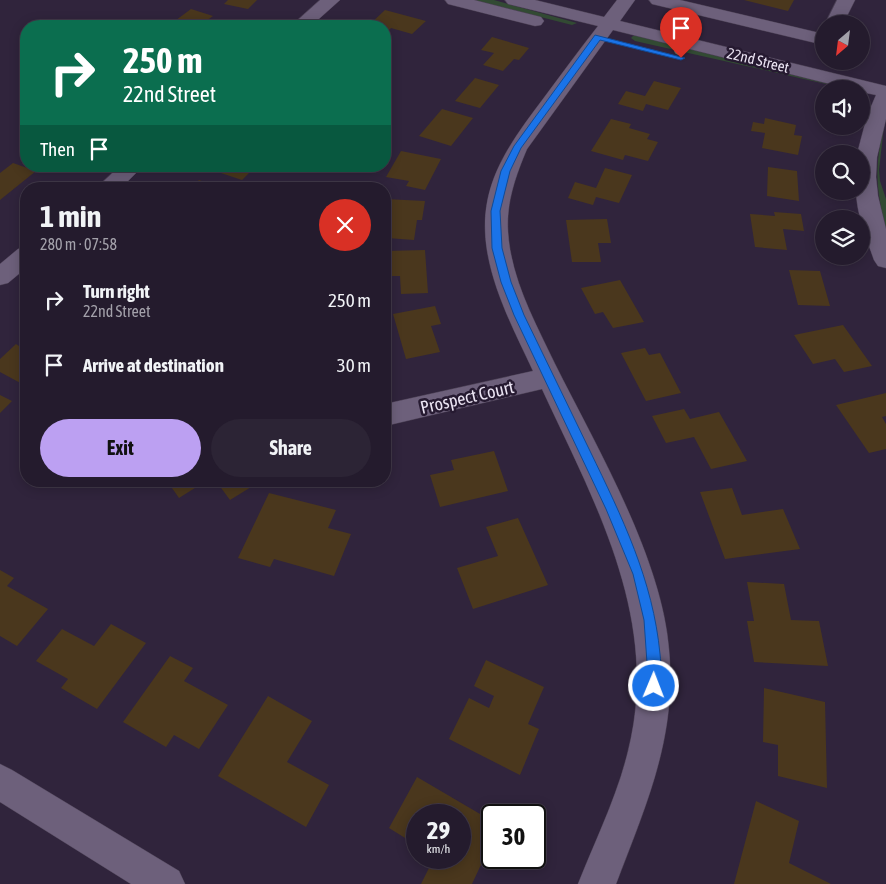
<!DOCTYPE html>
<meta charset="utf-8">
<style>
:root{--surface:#241b2d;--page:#2c2435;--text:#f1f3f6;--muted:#a3a1aa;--line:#413949;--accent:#bca0f2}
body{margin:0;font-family:"Asap Condensed",sans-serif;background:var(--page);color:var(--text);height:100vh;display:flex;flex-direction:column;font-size:19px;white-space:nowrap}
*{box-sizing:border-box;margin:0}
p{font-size:16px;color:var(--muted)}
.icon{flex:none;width:28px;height:28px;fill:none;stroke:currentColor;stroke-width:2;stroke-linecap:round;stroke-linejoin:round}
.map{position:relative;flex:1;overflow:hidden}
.side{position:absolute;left:20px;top:182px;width:371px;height:305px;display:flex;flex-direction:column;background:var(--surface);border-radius:20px;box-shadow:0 2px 12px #0003,0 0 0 1px var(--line)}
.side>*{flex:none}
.banner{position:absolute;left:20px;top:20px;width:371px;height:152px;border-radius:20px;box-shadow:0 2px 12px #0003,0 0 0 1px var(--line);background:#0b6e4f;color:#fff;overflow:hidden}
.needle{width:32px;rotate:208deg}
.fabs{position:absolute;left:815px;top:15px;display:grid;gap:10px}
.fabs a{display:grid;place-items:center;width:55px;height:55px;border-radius:50%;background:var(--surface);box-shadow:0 2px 12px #0003,0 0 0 1px var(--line);font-size:25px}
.speed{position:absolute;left:406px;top:804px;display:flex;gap:10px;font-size:25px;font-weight:700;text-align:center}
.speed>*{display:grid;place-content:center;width:65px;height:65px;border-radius:50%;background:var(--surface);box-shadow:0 2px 12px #0003,0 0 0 1px var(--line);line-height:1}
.speed small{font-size:12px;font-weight:400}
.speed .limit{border:2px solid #111;border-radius:8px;background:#fff;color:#111}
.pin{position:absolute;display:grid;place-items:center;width:42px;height:42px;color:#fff;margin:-51px -21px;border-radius:50% 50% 50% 0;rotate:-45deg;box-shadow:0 0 5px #0007}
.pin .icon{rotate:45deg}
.me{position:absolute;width:55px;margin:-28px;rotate:1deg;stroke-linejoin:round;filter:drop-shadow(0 0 4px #0008)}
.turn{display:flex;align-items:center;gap:18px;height:105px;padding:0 20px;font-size:22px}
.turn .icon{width:65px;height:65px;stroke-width:2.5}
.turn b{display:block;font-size:35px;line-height:42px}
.then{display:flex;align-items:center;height:48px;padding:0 20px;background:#0003;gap:10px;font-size:19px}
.round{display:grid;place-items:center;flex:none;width:52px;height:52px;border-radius:26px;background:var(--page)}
.head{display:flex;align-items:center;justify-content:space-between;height:85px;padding:0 20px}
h1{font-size:30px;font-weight:700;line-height:38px}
.cta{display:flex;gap:10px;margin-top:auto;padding:10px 20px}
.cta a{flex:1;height:58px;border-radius:30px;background:var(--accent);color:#111;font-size:20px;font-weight:700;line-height:58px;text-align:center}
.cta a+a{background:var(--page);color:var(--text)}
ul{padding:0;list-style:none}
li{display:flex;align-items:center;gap:15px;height:65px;padding:0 20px}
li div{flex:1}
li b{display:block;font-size:19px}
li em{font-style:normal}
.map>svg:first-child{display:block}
.green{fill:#324a33}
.building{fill:#4a371d}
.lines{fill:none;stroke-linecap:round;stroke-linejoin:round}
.minor-casing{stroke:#4b4054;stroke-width:1}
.minor{fill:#6d607b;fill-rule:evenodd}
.tree{fill:#6e8275}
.route{fill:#1a73e8;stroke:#114b97}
.labels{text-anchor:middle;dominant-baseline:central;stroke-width:5;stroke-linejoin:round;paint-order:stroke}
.far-street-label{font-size:15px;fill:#ebe4f3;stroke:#261a31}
.street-label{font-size:18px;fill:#ebe4f3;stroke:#261a31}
</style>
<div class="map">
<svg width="886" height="884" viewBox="0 0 886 884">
<rect width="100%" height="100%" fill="#30243c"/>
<path class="green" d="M473 0H494L577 23 572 25Z
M633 36H638L848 89 635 41 631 38Z
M884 126 879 170 880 181 886 199V230C876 188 874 169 884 126Z"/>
<path class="building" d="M228 0H257L248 9 224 4Z
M744 0H794L788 11Z
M191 9 213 16 199 26H168Z
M385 10 426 21 412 34 391 28 385 34V26H368Z
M492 37 529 48 519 60 514 59 503 71 483 65 494 53 481 50Z
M475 78 499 85 480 108 455 101Z
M654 81 681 88 668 110 646 104 643 111 618 104 626 91 645 96Z
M442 109 473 118 451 146 419 136Z
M765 118 796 125 794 135 802 136 798 155 762 148 765 133 751 131 753 122 764 124Z
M611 119 631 124 629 128 650 134 647 139 658 142 648 161 625 155 623 160 591 151Z
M401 151 441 159 425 190 406 186 409 181 386 177Z
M13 163 36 171 0 200V173Z
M220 166H256L242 180 215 171Z
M768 167 797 171 799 201 767 196Z
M605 168 632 175 619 203 596 197 593 205 568 198 575 182 596 188Z
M199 180 223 189H189Z
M385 199 425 201 422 220H417L414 240 387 238 391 220H385Z
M774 212 801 214 804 231 783 229 787 250 755 247 750 214 775 216Z
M607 219 611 243H598L601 262H572L566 220Z
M425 250 428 293 401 294 400 276H385V251Z
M789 270 820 271 830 306 798 305Z
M620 280 644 322 613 328 603 312 595 314 581 288Z
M435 306 441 324 431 326 440 352 406 359 393 314Z
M843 325 872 366 844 372 835 359 813 364 794 335Z
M16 344 22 348 26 344V386L0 372V359Z
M645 348 649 355 660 353 681 393 646 401 621 353Z
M886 393V416L882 417 886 424V449L869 453 836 405Z
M0 395 12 401 0 413Z
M684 409 690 419 719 412 747 461 711 469 694 437 666 443 652 416Z
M494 451 508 491 440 507 430 475 454 470 451 460Z
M167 481H206L179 498Z
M216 481H261L230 500Z
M732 488 742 515 783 509 800 549 725 559 700 492Z
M269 493 336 510 328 528 351 534 334 576 274 559 270 567 238 558Z
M518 518 548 585 473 609 457 568 498 556 486 527Z
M0 570 14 578 7 586 48 609 17 646 0 636Z
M747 582 784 584 791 620 819 621 828 666 754 662 747 621H754Z
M111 624 146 643 97 709 61 688 68 679 36 661 62 629 94 646Z
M170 656 193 668 184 681 228 705 199 749 174 735 166 747 123 722Z
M486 660 544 687 528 724 539 729 520 775 449 739 469 698 489 708 494 696 474 686Z
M764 688 825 702 827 788 778 776V745L763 742Z
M268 696 312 721 287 762 329 785 306 827 218 776Z
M417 777 492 821V841L472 884H421L434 858H460V815H418V846L389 828Z
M756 801 799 821 789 863 831 884H734Z"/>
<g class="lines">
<g class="minor-casing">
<path id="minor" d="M320 0H340L311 26H291Z
M445 0H474L541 17 544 21 541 25 535 26 448 4Z
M505 0H535L604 17 617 0H635L620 21 886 86V119L877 157 876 177 878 196 886 229V268L878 266 874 260C866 237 857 216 856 191H861V154H857L867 116 876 95 861 92V89H850L613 30 527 149C516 175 506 202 508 232 511 279 535 322 555 364 596 446 662 558 669 650 677 737 646 805 616 884H578C597 836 621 789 631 738 657 612 593 499 542 389L385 426V404L533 371C515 332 494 293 487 250 477 187 507 147 543 99 561 75 579 50 598 26L508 4Z
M649 0H680L824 34V45L652 4Z
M837 0H855L843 24H825Z
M120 166H143L120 189H95Z
M26 247V268L8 283 0 285V264L18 249Z
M0 764 12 770 179 871 185 884H131L0 802Z"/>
</g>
<use href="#minor" class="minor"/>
</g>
<circle class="tree" cx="679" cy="50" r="5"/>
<path class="route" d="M595 35 685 58 681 60 600 40 521 148 510 171 500 211 502 248 511 282 524 315C546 360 568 406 590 451 622 517 653 580 660 654 661 666 664 679 659 691L654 693 649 691 644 620 633 574 606 509 514 315 501 282 492 248 491 211 501 171 514 146Z"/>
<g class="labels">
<g class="far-street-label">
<text transform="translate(758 60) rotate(14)">22nd Street</text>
</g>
<g class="street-label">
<text transform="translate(467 397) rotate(-13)">Prospect Court</text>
</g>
</g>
</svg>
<div class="fabs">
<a><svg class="needle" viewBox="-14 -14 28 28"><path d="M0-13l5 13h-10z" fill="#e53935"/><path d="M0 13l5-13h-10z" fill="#a3a1aa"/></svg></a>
<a><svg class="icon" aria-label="sound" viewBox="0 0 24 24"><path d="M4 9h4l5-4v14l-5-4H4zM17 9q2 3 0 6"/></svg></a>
<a><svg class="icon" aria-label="search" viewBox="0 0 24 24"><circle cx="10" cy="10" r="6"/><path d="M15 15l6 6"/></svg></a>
<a><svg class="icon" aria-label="layers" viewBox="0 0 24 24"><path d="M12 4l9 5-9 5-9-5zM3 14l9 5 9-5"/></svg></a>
</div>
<div class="speed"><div>29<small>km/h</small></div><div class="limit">30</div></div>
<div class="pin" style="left:681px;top:58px;background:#d93025"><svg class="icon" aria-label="arrive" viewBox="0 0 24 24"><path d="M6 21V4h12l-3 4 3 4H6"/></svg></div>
<svg class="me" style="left:654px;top:686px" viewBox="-20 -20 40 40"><circle r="17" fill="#1a73e8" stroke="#fff" stroke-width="3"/><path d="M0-11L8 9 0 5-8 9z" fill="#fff"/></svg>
<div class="banner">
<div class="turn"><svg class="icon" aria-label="right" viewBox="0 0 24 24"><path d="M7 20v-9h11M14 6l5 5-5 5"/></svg><div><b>250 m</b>22nd Street</div></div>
<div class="then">Then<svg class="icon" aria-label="arrive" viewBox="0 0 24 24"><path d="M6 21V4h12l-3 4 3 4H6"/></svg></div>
</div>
<section class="side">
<div class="head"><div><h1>1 min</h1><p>280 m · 07:58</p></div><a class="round" style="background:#d93025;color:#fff"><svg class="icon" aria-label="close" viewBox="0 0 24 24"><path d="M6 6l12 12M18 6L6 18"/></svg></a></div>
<ul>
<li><svg class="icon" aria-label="right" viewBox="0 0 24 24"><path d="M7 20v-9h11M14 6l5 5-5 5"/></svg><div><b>Turn right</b><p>22nd Street</p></div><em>250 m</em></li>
<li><svg class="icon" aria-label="arrive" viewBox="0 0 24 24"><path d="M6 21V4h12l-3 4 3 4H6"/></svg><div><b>Arrive at destination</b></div><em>30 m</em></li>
</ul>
<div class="cta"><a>Exit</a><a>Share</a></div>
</section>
</div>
